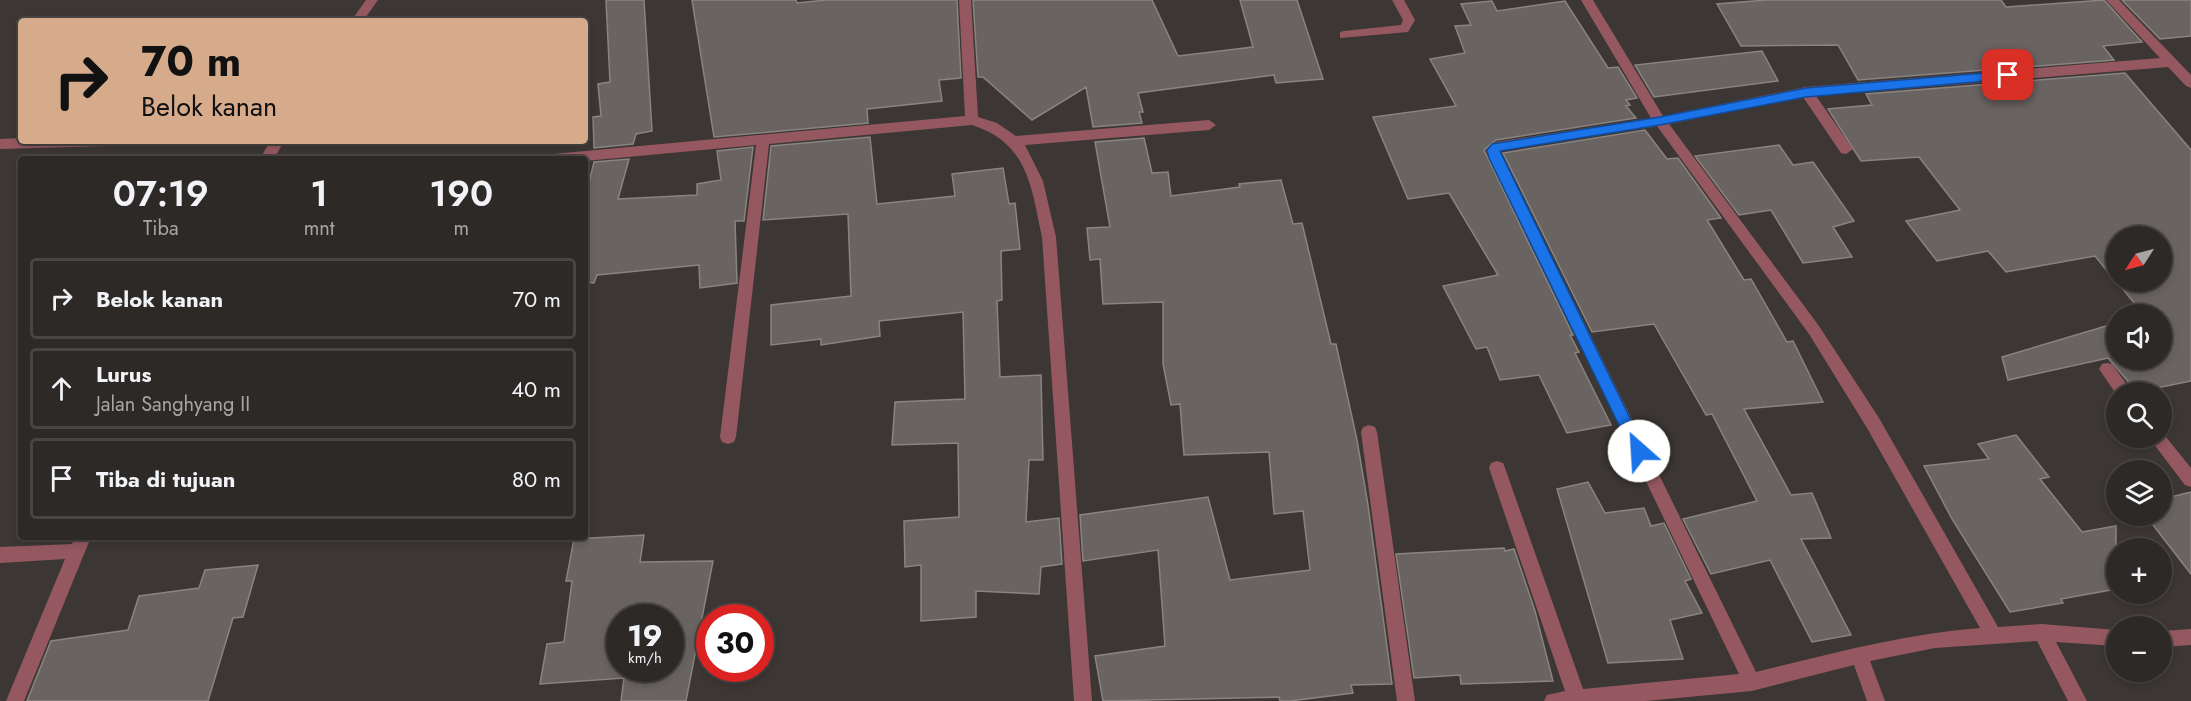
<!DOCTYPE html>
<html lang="id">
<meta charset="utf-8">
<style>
:root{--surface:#2d2927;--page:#35312f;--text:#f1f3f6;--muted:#a7a6a7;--line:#484544}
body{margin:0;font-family:Jost,sans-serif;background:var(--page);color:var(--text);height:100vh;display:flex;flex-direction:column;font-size:22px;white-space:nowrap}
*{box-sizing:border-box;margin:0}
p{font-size:20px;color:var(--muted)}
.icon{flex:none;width:33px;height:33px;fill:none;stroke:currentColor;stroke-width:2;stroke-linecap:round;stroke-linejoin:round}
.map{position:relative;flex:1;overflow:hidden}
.sheet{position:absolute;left:18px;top:156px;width:570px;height:384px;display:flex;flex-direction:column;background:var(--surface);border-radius:6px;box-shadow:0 3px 9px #0003,0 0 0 2px var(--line)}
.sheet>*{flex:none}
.top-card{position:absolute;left:18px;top:18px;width:570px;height:126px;border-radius:6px;box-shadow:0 3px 9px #0003,0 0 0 2px var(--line);background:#d6ab8b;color:#111;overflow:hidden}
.needle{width:39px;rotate:234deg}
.buttons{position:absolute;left:2106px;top:226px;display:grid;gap:12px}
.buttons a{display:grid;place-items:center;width:66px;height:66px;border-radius:50%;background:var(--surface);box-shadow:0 3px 9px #0003,0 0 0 2px var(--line);font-size:30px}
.speed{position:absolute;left:606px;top:604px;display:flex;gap:12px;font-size:30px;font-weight:700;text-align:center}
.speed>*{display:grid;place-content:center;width:78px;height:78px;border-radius:50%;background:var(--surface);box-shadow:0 3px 9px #0003,0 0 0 2px var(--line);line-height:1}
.speed small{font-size:15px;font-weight:400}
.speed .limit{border:9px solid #d22;background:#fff;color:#111}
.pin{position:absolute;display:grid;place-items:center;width:51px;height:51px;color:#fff;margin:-26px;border-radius:12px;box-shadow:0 3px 9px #0006}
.me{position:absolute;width:66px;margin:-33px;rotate:334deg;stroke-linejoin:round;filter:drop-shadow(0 0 4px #0008)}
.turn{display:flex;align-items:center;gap:21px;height:126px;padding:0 24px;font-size:27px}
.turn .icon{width:78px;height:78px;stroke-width:2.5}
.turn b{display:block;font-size:42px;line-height:51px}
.eta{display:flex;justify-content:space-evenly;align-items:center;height:102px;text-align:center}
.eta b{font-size:36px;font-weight:600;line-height:42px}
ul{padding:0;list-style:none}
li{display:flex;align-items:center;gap:18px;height:81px;margin:0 12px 9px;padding:0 12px;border:3px solid var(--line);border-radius:6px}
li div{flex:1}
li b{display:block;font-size:22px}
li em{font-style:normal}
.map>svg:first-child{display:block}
.building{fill:#696361;stroke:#8a8481;stroke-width:1.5;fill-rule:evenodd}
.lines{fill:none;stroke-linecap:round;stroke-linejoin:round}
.minor{fill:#955861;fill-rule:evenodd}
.route{fill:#1a73e8;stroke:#114b97;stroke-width:1.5}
</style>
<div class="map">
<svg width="2191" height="701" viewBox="0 0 2191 701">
<rect width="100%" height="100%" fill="#3c3734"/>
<path class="building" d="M606 0H644L652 131 636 134 633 144 594 148 593 117 601 116 598 84 610 82Z
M692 0H796L797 3 826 0H957L961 78 939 80 942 101 867 109 868 123 714 137Z
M973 0H1152L1178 56 1253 47 1240 0H1297L1323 79 1276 83 1274 75 1138 93 1143 112H1139L1142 123 1093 127 1086 87 1032 120 983 77H978Z
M1766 0H2001L2006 7 2104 0 2142 42 2103 46 2114 60 1858 80 1838 45 1741 46 1717 4Z
M2122 0H2191V36L2160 39Z
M1492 1 1497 11 1565 1 1608 68 1618 67 1637 98 1626 100 1630 105 1626 106 1636 118 1496 140 1484 150 1573 335H1570L1579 352 1575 353 1611 425 1567 433 1539 375 1500 380 1487 347 1476 349 1443 286 1498 275 1449 193 1408 199 1373 117 1456 106 1430 59 1465 53 1455 26 1471 25 1461 4Z
M1762 51 1778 81 1654 97 1635 65Z
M2125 73 2191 150V381L2137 392 2108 358 2008 380 2002 357 2116 323V360H2162V315H2144L2117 282H2162V237H2116V282L2095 256 2006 272 1988 251 1937 261 1906 221 1960 210 1919 157 1861 161 1828 109 1872 105 1866 94Z
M1645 130 1667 159 1678 158 1721 218 1707 220 1744 280 1751 279 1787 342 1793 341 1823 402 1744 409 1791 495 1812 493 1831 538 1801 539 1851 635 1812 642 1770 560 1711 574 1683 519 1757 501 1712 414 1706 415 1654 324 1592 332 1503 153Z
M870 137 877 204 955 196 952 174 1003 168 1009 204 1015 203 1020 249 1001 251 1002 300 997 301 1000 377 1041 375 1043 460H1029L1026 522 1059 518 1062 564 1041 567 1039 594 976 591V617L921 621V565L905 567 904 521 959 517 958 443 892 445 895 402 965 399 963 312 879 321 880 336 821 345V339L771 345V305L851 296 848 214 763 220 771 146Z
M1144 138 1152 173 1168 172 1171 196 1240 187 1239 184 1281 180 1293 224 1302 223 1331 344H1336L1357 440 1368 505 1392 684 1351 685 1353 693 1290 701H1280L1279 697 1103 701 1095 656 1165 646 1158 550 1083 561 1080 515 1208 497 1230 580 1310 570 1303 511 1274 514 1269 452 1184 455 1180 404 1171 405 1163 364V302L1103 304 1100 259 1090 260 1087 228 1110 227 1095 142Z
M1779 145 1793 165 1813 162 1854 221 1833 227 1852 257 1803 263 1771 210 1739 215 1695 156Z
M753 147 744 221H735L737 283 700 288 699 265 597 275 594 283 585 282V199L594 162 629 159 618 199 697 195V184L721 180 717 151Z
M2016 435 2049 477 2040 479 2082 532 2116 526V589L2061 599 2063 603 2010 612 1952 519 1924 466 1989 459 1978 444Z
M1588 482 1605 513 1644 508 1651 526 1664 523 1691 579 1685 581 1702 613 1670 620 1683 659 1608 663 1557 489Z
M2191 492V574L2146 516H2162V499Z
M644 535 640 562 713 561 686 701H621L624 678 540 684 547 644 564 642 572 581H566L574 539ZM620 618H670V669H620Z
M1504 548 1505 551 1514 549 1535 611 1553 681 1461 684 1460 675 1414 678 1396 554Z
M258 565 243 617 233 618 208 701H27L51 641 128 630 139 596 199 588 205 570Z"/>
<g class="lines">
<path class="minor" d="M366 0H378L363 21H351Z
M959 0H971L978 117 997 123 1016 136 1209 120 1216 125 1209 130 1025 145 1043 181 1056 237 1092 701H1074L1042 237C1031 186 1028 143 972 125L769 144 736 437 734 442 728 444 722 442 720 437 756 145 585 161V159H546L553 154 965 116Z
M1392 0H1404L1415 20 1408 32 1340 38V32L1344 31 1401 25 1403 20Z
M1581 0H1593L1663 116 1806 87 2160 58 2106 0H2119L2191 75V88L2186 86 2168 67 1816 96 1853 149 1846 154 1841 153 1803 97 1669 124 1819 326 1879 418 1998 627 2042 624 2116 630V646L2056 642 2087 701H2068L2037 641 1935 648 1870 661 1885 701H1867L1854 665 1752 691 1646 701H1544L1547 695 1565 691 1489 468 1491 463 1497 461 1503 463 1505 468 1583 689 1739 674 1486 150 1496 142 1651 118ZM1657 126 1809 334 1867 428 1980 628C1903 634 1830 654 1756 672L1500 151Z
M21 138V141H114L107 146 0 149V139Z
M270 141H284L274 159H260Z
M2107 363 2112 364 2133 393 2116 394 2099 369 2102 364Z
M1369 425 1375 427 1377 432 1415 701H1397L1361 432 1363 427Z
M2162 432 2191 468V487L2185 485 2153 443 2151 438H2162Z
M75 537H91L24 701H6L65 559 0 563V547L72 544Z
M2191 629V645L2162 647V631Z"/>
</g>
<path class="route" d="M2008 71 2013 75 2008 79 1806 97 1660 125 1500 151 1646 451 1644 456H1634L1489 158 1487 150 1492 144 1660 117 1806 88Z"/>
</svg>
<div class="buttons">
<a><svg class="needle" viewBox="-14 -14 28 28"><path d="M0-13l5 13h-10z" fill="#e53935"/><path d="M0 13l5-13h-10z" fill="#a7a6a7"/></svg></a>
<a><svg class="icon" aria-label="sound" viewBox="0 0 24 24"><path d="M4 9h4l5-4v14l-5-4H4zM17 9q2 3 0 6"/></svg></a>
<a><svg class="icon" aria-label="search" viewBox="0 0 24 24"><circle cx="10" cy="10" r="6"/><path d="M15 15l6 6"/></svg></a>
<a><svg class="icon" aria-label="layers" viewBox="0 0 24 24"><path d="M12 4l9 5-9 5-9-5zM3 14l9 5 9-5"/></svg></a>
<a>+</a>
<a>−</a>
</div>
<div class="speed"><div>19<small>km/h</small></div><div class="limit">30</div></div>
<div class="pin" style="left:2008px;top:75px;background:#d93025"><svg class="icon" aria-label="arrive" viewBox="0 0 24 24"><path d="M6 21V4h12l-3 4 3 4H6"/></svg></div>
<svg class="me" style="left:1639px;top:451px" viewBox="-20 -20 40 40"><circle r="19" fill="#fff"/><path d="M0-13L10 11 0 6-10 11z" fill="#1a73e8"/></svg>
<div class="top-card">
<div class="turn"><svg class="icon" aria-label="right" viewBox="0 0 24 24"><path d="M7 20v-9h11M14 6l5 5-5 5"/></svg><div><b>70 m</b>Belok kanan</div></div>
</div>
<section class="sheet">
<div class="eta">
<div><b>07:19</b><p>Tiba</p></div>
<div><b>1</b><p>mnt</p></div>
<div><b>190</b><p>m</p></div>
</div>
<ul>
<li><svg class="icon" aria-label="right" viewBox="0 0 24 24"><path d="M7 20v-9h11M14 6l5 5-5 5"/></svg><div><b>Belok kanan</b></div><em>70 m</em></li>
<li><svg class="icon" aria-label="ahead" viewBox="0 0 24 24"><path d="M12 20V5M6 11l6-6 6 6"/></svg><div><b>Lurus</b><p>Jalan Sanghyang II</p></div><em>40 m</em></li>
<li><svg class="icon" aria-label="arrive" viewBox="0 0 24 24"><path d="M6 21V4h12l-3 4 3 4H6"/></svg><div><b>Tiba di tujuan</b></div><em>80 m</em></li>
</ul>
</section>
</div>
